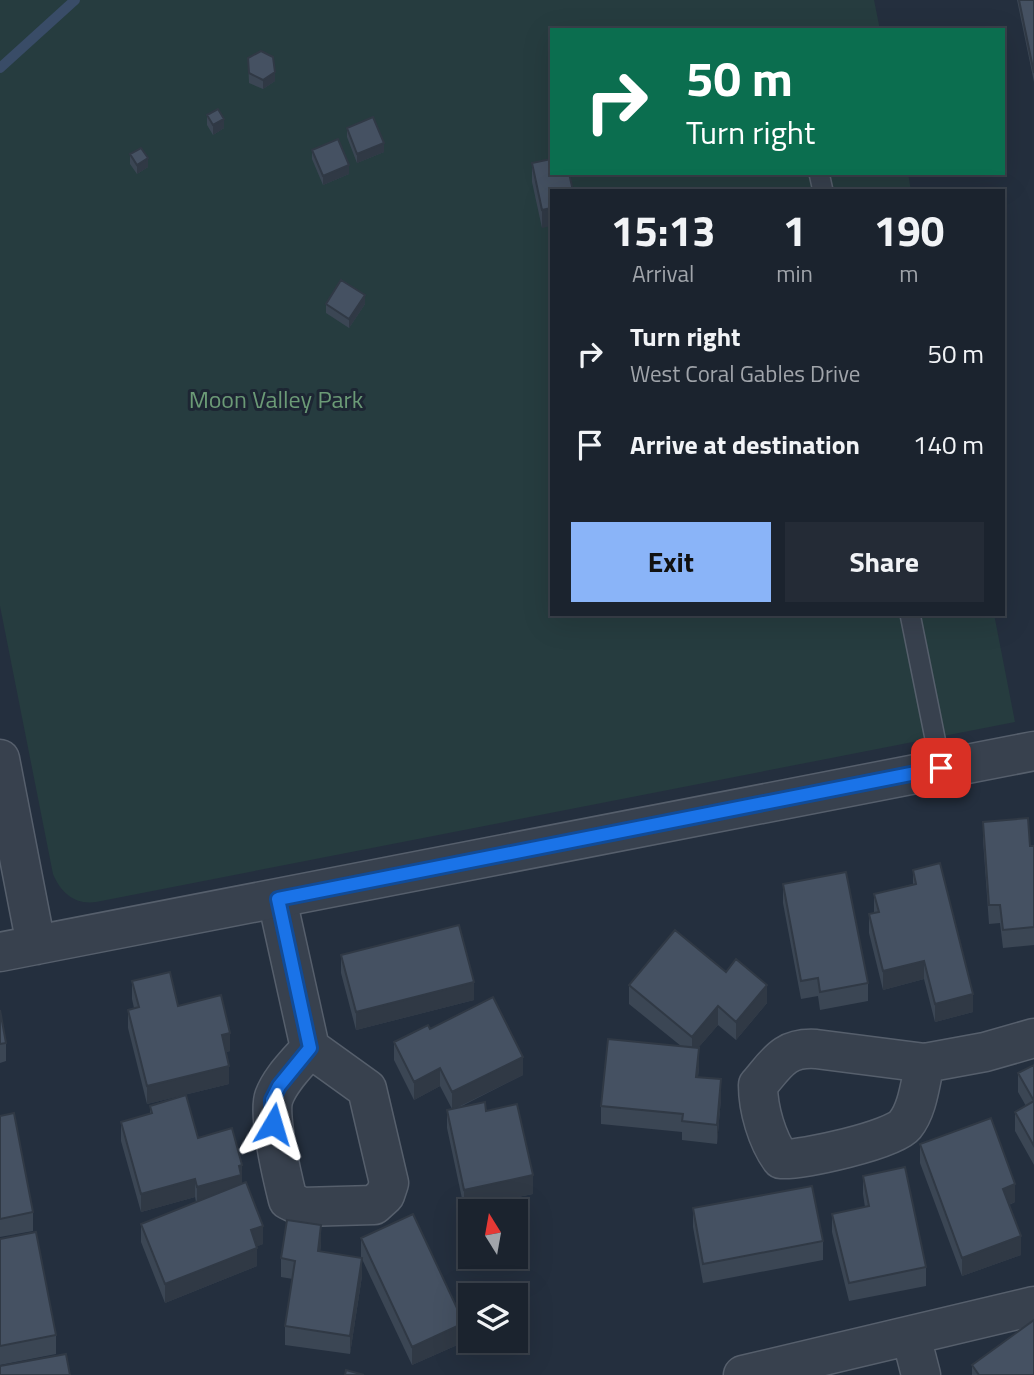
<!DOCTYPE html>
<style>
:root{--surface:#1b232e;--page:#242b36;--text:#f1f3f6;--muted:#a0a4aa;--line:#39404a;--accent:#8ab4f8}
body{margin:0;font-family:"Titillium Web",sans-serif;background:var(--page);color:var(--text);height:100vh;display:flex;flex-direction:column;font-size:26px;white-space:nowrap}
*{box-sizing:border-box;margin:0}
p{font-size:23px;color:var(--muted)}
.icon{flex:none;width:38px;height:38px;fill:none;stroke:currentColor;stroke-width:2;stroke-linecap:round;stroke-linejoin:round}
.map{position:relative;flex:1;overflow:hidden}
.details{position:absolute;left:550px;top:189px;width:455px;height:427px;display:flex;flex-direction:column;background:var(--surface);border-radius:0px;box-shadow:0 7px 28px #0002,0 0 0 2px var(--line)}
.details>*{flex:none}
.top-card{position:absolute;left:550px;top:28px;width:455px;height:147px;border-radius:0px;box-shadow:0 7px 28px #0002,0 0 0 2px var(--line);background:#0b6e4f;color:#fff;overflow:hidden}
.needle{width:46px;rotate:349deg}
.fabs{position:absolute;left:458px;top:1199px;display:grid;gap:14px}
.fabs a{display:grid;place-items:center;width:70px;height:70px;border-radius:0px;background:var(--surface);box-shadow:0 7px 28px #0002,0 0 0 2px var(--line);font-size:35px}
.pin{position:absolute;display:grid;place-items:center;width:60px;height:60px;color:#fff;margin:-30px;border-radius:14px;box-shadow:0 4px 10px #0006}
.me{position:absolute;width:77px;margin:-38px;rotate:7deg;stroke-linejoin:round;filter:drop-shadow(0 0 5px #0008)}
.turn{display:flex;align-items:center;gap:24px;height:147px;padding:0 21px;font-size:32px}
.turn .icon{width:91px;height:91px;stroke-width:2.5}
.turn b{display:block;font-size:49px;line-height:60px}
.eta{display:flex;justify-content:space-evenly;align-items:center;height:119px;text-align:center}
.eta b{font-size:42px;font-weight:700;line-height:49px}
.action{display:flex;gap:14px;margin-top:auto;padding:14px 21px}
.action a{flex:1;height:80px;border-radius:0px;background:var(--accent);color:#111;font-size:28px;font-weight:700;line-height:80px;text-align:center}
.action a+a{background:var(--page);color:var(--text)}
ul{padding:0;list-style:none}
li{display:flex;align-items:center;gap:21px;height:91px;padding:0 21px}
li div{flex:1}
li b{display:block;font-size:26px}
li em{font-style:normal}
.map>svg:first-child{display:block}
.green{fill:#263c3f}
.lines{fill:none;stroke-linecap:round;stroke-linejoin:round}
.stream{stroke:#394c67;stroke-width:10}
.service-casing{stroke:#565f6c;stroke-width:22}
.minor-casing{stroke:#565f6c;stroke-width:41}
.tertiary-casing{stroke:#565f6c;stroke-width:41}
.service{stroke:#38414e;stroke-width:19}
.minor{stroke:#38414e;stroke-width:38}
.tertiary{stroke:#38414e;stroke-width:38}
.wall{fill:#3b4654}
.shaded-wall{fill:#303945}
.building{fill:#455162;stroke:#303945;stroke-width:2}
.route-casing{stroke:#114b97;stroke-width:18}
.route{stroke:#1a73e8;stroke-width:12}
.labels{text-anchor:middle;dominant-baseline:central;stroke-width:6;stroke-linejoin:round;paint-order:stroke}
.park-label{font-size:24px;fill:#6b9a76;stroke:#1d2633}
</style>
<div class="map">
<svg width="1034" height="1375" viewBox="0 0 1034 1375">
<rect width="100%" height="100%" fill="#242f3e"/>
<path class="green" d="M0 0H874L880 30H551V173H908L911 191H551V614H994L1015 722 96 902C75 905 61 893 53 874L0 606Z"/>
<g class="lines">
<path class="stream" d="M0 68 75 0"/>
<g class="service-casing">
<path id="service" d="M819 173 823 191
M910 614 941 768"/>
</g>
<g class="minor-casing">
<path id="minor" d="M277 899 310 1048 367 1089 389 1183 385 1195 374 1205 302 1207 288 1200C283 1180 267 1115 274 1097 281 1078 298 1063 310 1048
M925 1063C920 1083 918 1109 905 1125 893 1140 803 1160 781 1159 767 1140 758 1109 758 1085 777 1063 784 1047 816 1049L925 1063 985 1052 1034 1038
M911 1336 921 1375
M743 1375 1034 1306"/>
</g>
<g class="tertiary-casing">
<path id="tertiary" d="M0 759 36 945
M0 952 1034 751"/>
</g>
<use href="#service" class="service"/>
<use href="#minor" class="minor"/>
<use href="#tertiary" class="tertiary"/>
</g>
<path class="wall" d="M1017 0H1034V82Z
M248 58 275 81 263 89 249 83Z
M207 115 224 128 213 135 207 125Z
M347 128 384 152 357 163 347 137Z
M312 150 349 174 323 185 312 159Z
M130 154 148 167 137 174 130 164Z
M551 159 542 228 532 182V163Z
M326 304H365L349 328 326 313Z
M983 822 1030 846H1034V945L1003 948 1000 923 989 924 983 840Z
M913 870 973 1012 935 1022 924 979 883 990 869 933V914L874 913V894L913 884Z
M783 884 868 983V1001L820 1010 818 996 801 999 783 903Z
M341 955 474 1000 356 1030 341 973Z
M726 972 767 1003 736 1040 718 1025 698 1048 699 1067 698 1077 721 1098 717 1144 682 1140V1132L601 1124V1106L681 1046 629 1004V985Z
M132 981 230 1051 226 1052 229 1084 147 1104 128 1028V1010L134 1008 132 999Z
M0 1010 6 1043V1061L0 1063Z
M430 1029 523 1075 458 1108 486 1111 533 1194 464 1208 447 1128V1110L452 1109 440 1086 414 1100 394 1060V1042Z
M1034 1065V1165L1015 1131V1112L1026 1106 1018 1092V1073Z
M150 1106 198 1138 242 1184 263 1244 257 1246V1266L165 1303 141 1242V1224L196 1202 195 1197 141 1212 121 1141V1122L150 1114Z
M0 1116 33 1212V1231L0 1237Z
M920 1144 1015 1202 1009 1205 1021 1255 962 1276 920 1163Z
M863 1176 926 1267V1286L849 1301 832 1232V1214L865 1207 863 1194Z
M693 1208 823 1241V1260L703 1283 693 1227Z
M361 1238 464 1342 412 1365 362 1259V1276L350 1354 285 1345V1326L293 1279 281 1277V1258L321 1244 320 1252 361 1258Z
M0 1239 56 1335V1354L0 1365Z
M972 1365 1034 1375H972Z"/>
<path class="shaded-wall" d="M275 72V81L263 89V80Z
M224 119V128L213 135V125Z
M384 143V152L357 163V154Z
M148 158V167L137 174V165Z
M349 165V174L323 185V176Z
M551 208V226L542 228V210Z
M365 295V304L349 328V319Z
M924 961V979L883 990V971Z
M474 982V1000L356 1030V1012Z
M767 985V1003L736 1040V1022Z
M973 994V1012L935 1022V1004Z
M718 1006V1025L692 1055V1037Z
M230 1033V1051L222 1053V1035Z
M699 1048V1067L696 1095V1077Z
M523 1057V1075L452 1110V1092Z
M229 1066V1084L147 1104V1086Z
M440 1068V1086L414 1100V1082Z
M721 1079V1098L717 1144V1125Z
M242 1165V1184L197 1206V1187Z
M533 1175V1194L464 1208V1190Z
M195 1179V1197L141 1212V1194Z
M1015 1184V1202L1003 1207V1189Z
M321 1225V1244L318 1270V1251Z
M263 1226V1244L251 1249V1230Z
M1021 1236V1255L962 1276V1258Z
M257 1248V1266L165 1303V1284Z
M362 1258V1276L350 1354V1336Z
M464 1323V1342L412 1365V1347Z"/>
<path class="building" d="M1019 0H1034V73Z
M261 51 273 57 275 72 263 80 249 73 248 58Z
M218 109 224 119 213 125 207 115Z
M373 117 384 143 357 154 347 128Z
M338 139 349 165 323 176 312 150Z
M141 148 148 158 137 165 130 154Z
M551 159V173H569L573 191H551V208L542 210 532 163Z
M341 280 365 295 349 319 326 304Z
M1028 818 1030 846H1034V927L1003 930 1000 905H989L983 822Z
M940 863 973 994 935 1004 924 961 883 971 869 914 879 912 874 894 916 884 913 870Z
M846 872 868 983 820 992 818 978 801 981 783 884Z
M459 925 474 982 356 1012 341 955Z
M675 930 726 972 736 959 767 985 736 1022 718 1006 692 1037 629 985Z
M170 972 178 1006 221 995 230 1033 222 1035 229 1066 147 1086 128 1010 139 1007 132 981Z
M493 997 523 1057 452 1092 440 1068 414 1082 394 1042 428 1025 430 1029Z
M0 1010 6 1043 0 1044Z
M608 1039 699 1048 696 1077 721 1079 717 1125 682 1121 683 1114 601 1106Z
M1034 1065V1101L1018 1073Z
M186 1095 198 1138 232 1128 242 1165 239 1166 241 1175 197 1187 195 1179 141 1194 121 1122 152 1113 150 1106Z
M1034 1101V1146L1015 1112Z
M485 1102 486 1111 517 1104 533 1175 464 1190 447 1110Z
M14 1113 33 1212 0 1219V1116Z
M991 1118 1015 1184 1003 1189 1021 1236 962 1258 920 1144Z
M905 1167 926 1267 849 1283 832 1214 869 1206 863 1176Z
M246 1182 263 1226 251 1230 257 1248 165 1284 141 1224Z
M812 1186 823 1241 703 1264 693 1208Z
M413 1214 464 1323 412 1347 361 1238Z
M287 1220 321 1225 318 1251 362 1258 350 1336 285 1326 295 1261 281 1258Z
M36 1232 56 1335 0 1346V1239Z
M1034 1320V1375H979L972 1365Z
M66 1354 70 1375H0V1366Z
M346 1370 364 1375H345Z"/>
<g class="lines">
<g class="route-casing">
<path id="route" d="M273 1124 272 1100 279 1086 310 1048 278 899 941 768"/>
</g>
<use href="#route" class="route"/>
</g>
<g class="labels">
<g class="park-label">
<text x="276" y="399">Moon Valley Park</text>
</g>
</g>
</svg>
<div class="fabs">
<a><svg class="needle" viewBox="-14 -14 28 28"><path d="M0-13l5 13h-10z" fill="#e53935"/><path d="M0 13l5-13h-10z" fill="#a0a4aa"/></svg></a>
<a><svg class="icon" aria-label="layers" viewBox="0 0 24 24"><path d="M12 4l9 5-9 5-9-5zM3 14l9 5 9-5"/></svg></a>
</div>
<div class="pin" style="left:941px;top:768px;background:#d93025"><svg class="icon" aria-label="arrive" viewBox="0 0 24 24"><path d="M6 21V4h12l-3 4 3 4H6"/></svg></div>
<svg class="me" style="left:273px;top:1124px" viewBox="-20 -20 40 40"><path d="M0-17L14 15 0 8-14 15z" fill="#1a73e8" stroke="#fff" stroke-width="4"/></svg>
<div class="top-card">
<div class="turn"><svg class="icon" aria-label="right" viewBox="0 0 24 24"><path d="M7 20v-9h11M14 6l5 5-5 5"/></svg><div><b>50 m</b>Turn right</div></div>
</div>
<section class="details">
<div class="eta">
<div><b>15:13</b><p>Arrival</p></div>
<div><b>1</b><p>min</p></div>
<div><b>190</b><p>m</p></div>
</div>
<ul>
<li><svg class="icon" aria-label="right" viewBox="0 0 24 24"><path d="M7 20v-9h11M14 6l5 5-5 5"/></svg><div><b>Turn right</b><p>West Coral Gables Drive</p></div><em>50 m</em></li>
<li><svg class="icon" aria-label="arrive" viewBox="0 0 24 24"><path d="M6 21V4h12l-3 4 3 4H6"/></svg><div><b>Arrive at destination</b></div><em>140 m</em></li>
</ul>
<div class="action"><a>Exit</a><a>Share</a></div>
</section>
</div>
